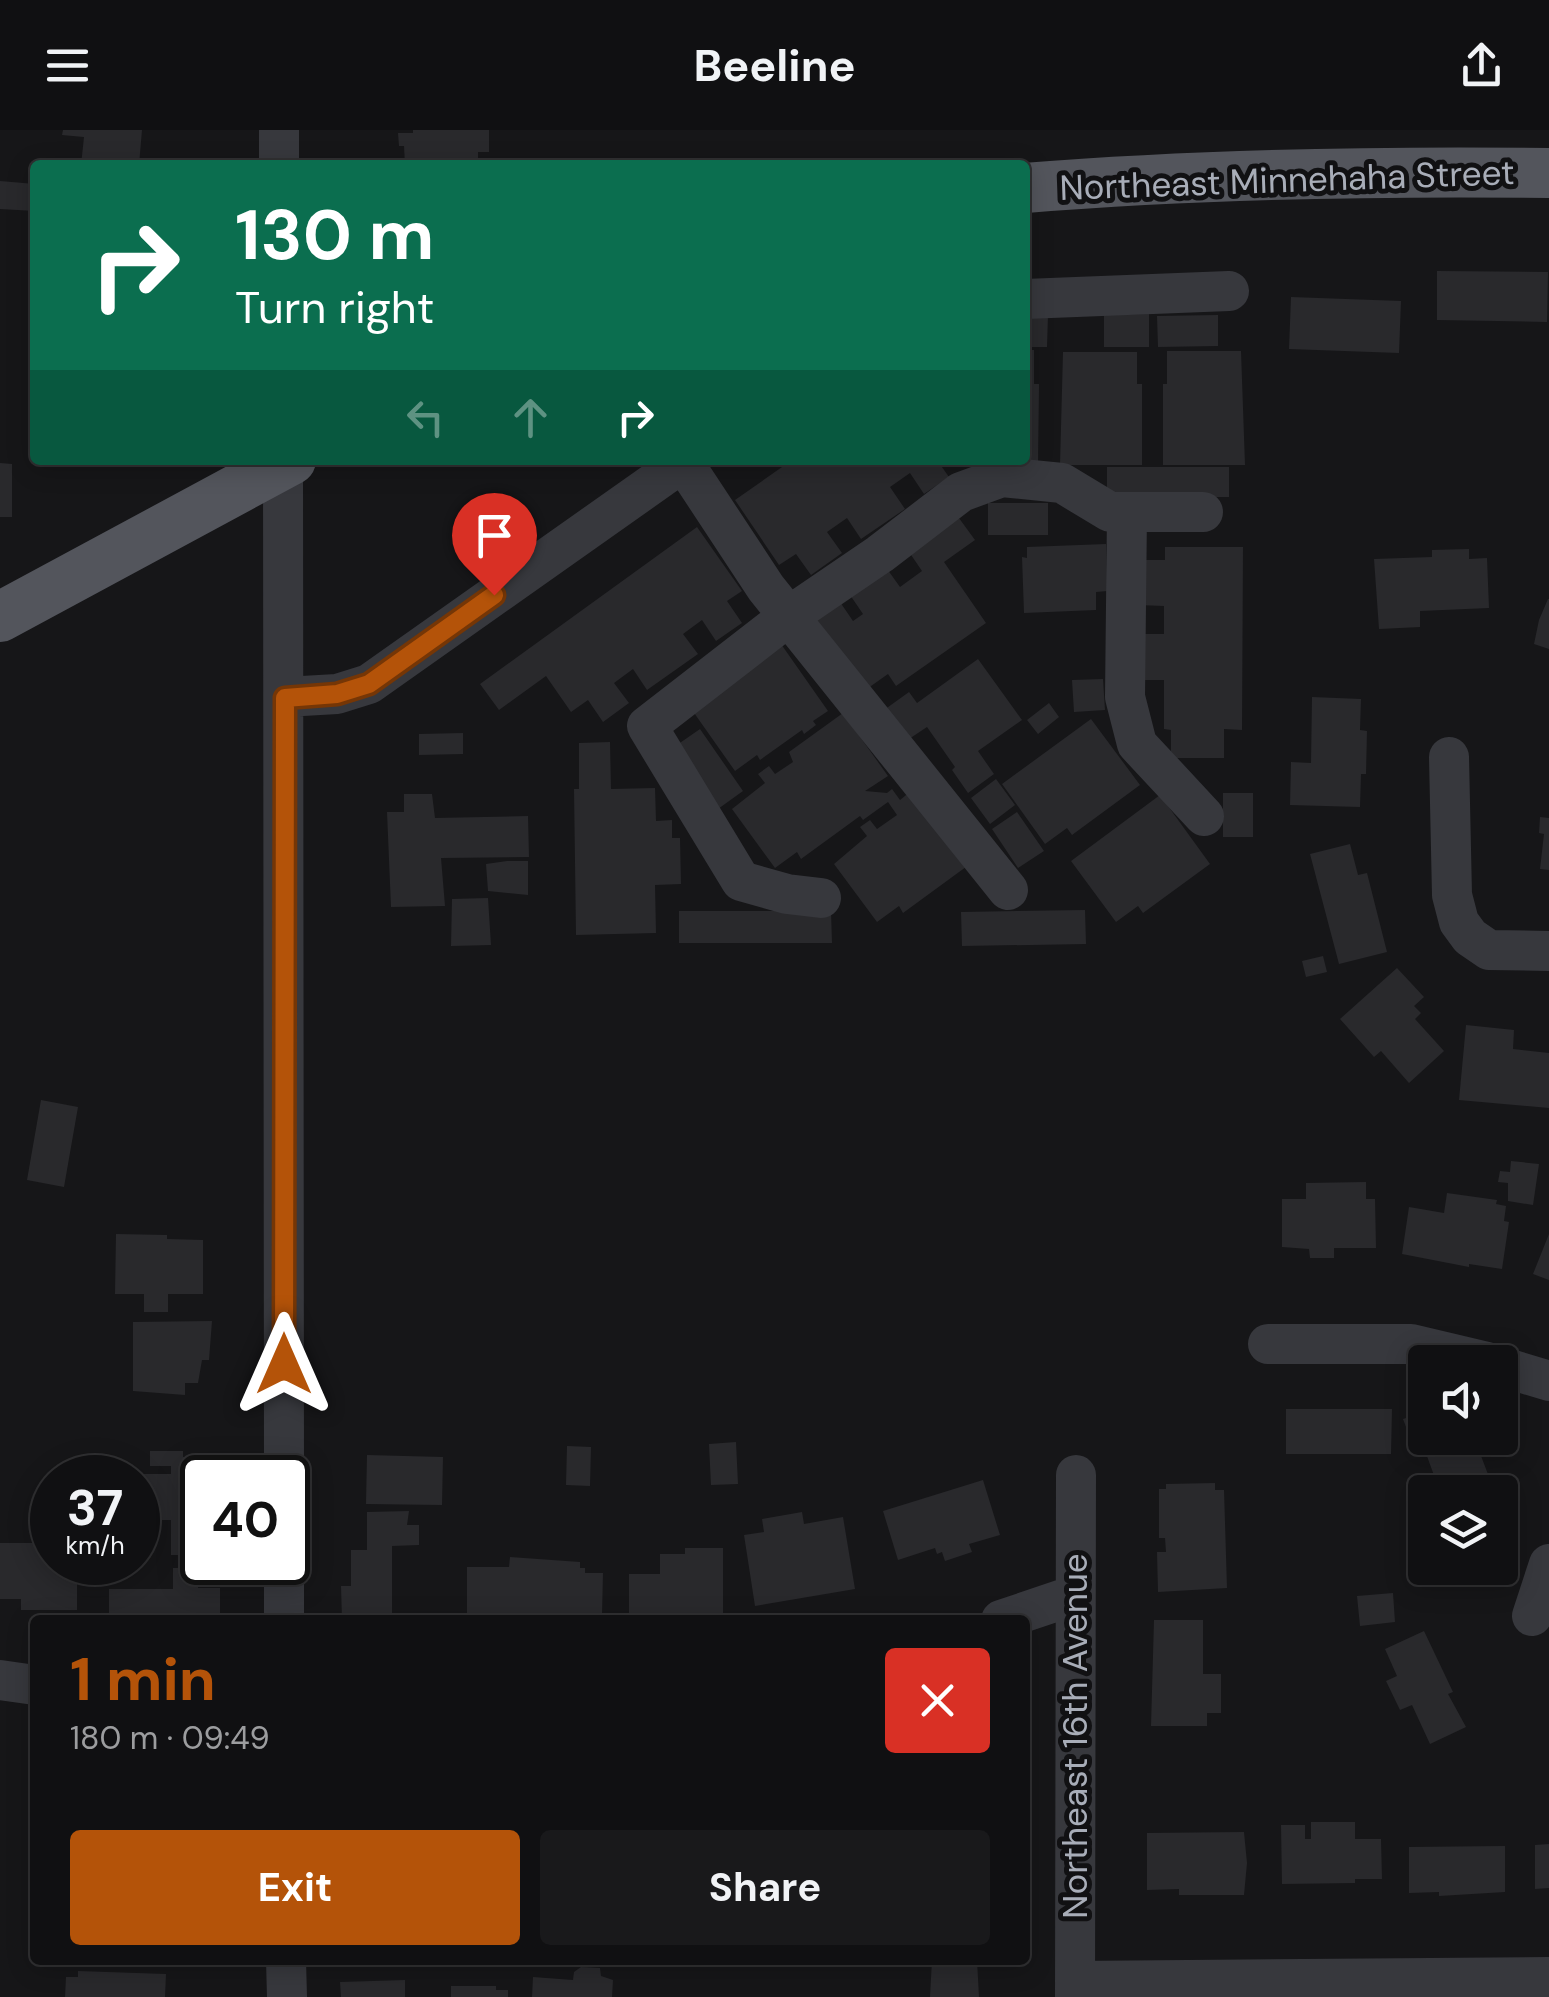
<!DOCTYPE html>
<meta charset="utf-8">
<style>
:root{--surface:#101012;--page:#19191b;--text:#f1f3f6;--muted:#9c9d9f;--line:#303032;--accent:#b45309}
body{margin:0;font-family:"DM Sans",sans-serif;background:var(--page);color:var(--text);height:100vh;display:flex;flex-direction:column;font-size:38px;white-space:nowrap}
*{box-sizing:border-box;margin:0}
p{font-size:32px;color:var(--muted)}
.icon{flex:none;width:55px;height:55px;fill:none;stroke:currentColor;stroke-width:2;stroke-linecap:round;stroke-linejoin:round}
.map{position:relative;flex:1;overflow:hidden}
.side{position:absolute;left:30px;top:1485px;width:1000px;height:350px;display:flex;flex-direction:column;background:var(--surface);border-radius:10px;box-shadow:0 5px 25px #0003,0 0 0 2px var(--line)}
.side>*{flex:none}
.hud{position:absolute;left:30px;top:30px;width:1000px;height:305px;border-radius:10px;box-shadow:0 5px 25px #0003,0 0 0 2px var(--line);background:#0b6e4f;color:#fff;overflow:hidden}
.fabs{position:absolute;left:1408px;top:1215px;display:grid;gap:20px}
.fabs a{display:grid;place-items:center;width:110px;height:110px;border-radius:10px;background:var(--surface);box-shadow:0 5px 25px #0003,0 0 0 2px var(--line);font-size:50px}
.speed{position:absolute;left:30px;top:1325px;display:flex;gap:20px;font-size:50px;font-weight:700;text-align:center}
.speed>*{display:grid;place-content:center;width:130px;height:130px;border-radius:50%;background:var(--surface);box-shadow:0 5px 25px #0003,0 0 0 2px var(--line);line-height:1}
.speed small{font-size:25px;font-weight:400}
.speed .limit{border:5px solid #111;border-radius:15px;background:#fff;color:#111}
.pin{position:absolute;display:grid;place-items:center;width:85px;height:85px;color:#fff;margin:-102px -42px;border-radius:50% 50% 50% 0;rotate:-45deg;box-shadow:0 0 10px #0007}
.pin .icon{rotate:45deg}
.me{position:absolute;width:110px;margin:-55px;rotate:0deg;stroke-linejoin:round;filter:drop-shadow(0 0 8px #0008)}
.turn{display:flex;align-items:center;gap:35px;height:210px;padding:0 40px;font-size:45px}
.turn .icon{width:130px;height:130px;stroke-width:2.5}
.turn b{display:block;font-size:70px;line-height:85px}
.lanes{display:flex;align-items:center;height:95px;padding:0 40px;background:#0003;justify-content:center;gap:50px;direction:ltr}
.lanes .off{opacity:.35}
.round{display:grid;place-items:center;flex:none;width:105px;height:105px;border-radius:10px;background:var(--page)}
.overview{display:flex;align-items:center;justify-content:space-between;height:170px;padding:0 40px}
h1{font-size:60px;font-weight:700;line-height:75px;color:var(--accent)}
.button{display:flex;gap:20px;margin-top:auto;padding:20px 40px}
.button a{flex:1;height:115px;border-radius:10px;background:var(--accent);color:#fff;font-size:40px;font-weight:700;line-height:115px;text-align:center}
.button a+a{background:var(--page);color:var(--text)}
header{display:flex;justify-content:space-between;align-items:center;height:130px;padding:0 40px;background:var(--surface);font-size:45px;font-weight:700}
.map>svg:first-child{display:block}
.building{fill:#29292c}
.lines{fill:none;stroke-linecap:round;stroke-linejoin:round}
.minor{stroke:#37383d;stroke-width:40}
.major{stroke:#53555c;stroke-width:50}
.route-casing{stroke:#753606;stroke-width:25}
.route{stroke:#b45309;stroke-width:18}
.labels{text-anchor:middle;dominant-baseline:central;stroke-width:10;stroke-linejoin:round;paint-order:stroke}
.street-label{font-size:35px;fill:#a8adb8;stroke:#111113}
</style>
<header><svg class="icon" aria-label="menu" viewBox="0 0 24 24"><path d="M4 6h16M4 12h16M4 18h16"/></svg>Beeline<svg class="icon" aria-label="share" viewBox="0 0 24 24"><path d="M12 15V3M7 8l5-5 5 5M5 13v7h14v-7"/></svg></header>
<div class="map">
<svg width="1549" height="1867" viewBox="0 0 1549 1867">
<rect width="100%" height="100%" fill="#161618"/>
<path class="building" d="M63 0H142L139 35H81L84 7 62 5Z
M413 0H489V22H478V35H405L404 16H399L398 3H413Z
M0 51 35 54V81L0 79Z
M1437 141 1548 142 1547 192 1437 190Z
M1291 167 1401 171 1399 223 1289 219Z
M1149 184V217H1104V185Z
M1025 185H1048L1047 217H1025Z
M1218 185V216L1158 217 1157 186Z
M1025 220H1034V254H1039L1038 335 956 334V330H1025Z
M1167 221H1241L1245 335H1163V254H1167Z
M1063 222H1137V254H1142V335H1060Z
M792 330H937L949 347 924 364 910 343 890 357 905 379 861 409 847 388 827 402 842 423 811 445 796 424 779 435 735 370Z
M0 333 12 334V387H0Z
M1107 337H1229V367H1107Z
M988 373H1048V405H988Z
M956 384 975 410 944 432 986 493 896 556 888 544 864 561 811 487 838 469 853 491 863 484 848 462 885 436 900 457 922 441 907 419Z
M697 397 742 461 727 471 742 493 716 511 702 490 683 504 698 524 647 560 633 539 614 553 629 573 603 592 588 570 571 582 546 546 499 580 480 554Z
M1106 414 1107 461 1096 462V480L1024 483 1022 427 1027 428V417Z
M1165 417H1243L1242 600 1224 599V628H1171V600L1164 599V550H1139V504H1164V476L1138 475V430H1165Z
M1469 419V429L1487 428 1489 478 1420 481V497L1379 499 1374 429 1432 427V420Z
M1548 469H1549V519L1534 514 1539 490Z
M781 514 828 581 813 591 816 595 804 604 802 600 760 630 757 625 735 641 692 580Z
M978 529 1022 590 978 621 994 644 968 663 952 640 955 637 927 597 906 611 884 580 909 562 917 573Z
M1103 549 1105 580 1074 582 1072 550Z
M1312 567 1361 569 1360 600 1367 601 1366 644H1361L1360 677 1290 675 1291 632 1311 633Z
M1049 573 1059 587 1038 604 1027 590Z
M843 583 888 646 865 661 887 663 892 659 900 670 911 661 970 734 903 783 899 776 877 792 834 734 867 706 860 697 870 690 877 699 897 685 888 672 863 690 860 686 801 729 797 722 775 738 732 679 765 653 758 644 769 636 775 644 793 632 789 622Z
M1091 589 1140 655 1072 705 1067 698 1045 714 1002 654Z
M700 599 743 661 718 679 674 617Z
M463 603V624L419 625V604Z
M610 612 611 659 655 658 656 691 672 690V708H680L681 754 655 755 656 803 576 805 574 659H579V613Z
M996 649 1015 675 990 694 971 668Z
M1223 663H1253V707H1223Z
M404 664H432L435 688 528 686 529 727 441 728 445 776 391 777 387 682H404Z
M1160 665 1210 734 1143 783 1138 776 1116 792 1071 731Z
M1017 682 1044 721 1018 738 992 699Z
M1540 687 1549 688V740L1540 739 1544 704 1539 703Z
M1350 714 1358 745 1367 743 1387 822 1339 834 1310 724Z
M507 731H528V765L488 761 486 734Z
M488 768 491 815 451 816 452 769Z
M1085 780 1086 814 962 816 961 782Z
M679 781H831L832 813H679Z
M1323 826 1327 842 1306 847 1302 831Z
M1397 838 1424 867 1414 876 1421 883 1415 889 1444 921 1409 953 1381 921 1374 927 1340 889Z
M1466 895 1514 900 1513 919 1549 923V978L1459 970Z
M41 970 78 977 64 1057 27 1050Z
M1511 1031 1539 1034 1533 1075 1508 1071V1053L1498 1052 1500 1041 1510 1042Z
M1366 1052V1069H1375L1376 1118H1334V1128H1310L1309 1119 1282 1117V1069H1306V1053Z
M1447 1063 1497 1070 1496 1074 1506 1076 1504 1091 1509 1092 1502 1139 1469 1134V1137L1402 1124 1409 1077 1444 1083Z
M116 1104 167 1105V1109L203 1110V1164H168V1182H144V1164H115Z
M1549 1104V1150L1533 1144Z
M212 1191 209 1230H202L198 1253H185V1265L133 1261V1192Z
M1286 1279H1392L1391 1324H1286Z
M1425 1282V1300L1409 1305 1403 1289Z
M1425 1302V1308H1469L1474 1320 1478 1318 1494 1360 1440 1362 1419 1304Z
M736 1312 738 1354 711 1355 709 1314Z
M567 1316 591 1317 590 1356 566 1355Z
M150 1321H183V1327H201L202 1425H171V1390H144V1378H138V1348H124V1344H171V1336H150Z
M367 1325 443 1327 442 1375 366 1374Z
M983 1350 1000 1405 969 1414 972 1422 945 1431 942 1422 937 1424 935 1418 898 1430 883 1381Z
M1215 1353V1360H1224L1227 1458 1158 1462 1157 1422H1166L1165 1408H1159V1359H1166V1354Z
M409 1381 407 1395H419V1415L392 1416V1488L342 1490 341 1456H351V1420H367V1382Z
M802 1382 804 1394 843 1387 855 1459 755 1476 744 1405 764 1402 762 1389Z
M0 1413H52V1432H77V1480H21V1469H0Z
M685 1418H723V1489H629V1444H660V1424H685Z
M510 1427 580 1432V1438H585V1443H603L602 1485H585V1490H467V1437H509Z
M173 1438H198V1458H220V1490H109V1459H173Z
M1393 1463 1395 1492 1360 1496 1357 1466Z
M1154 1490H1203V1544H1221V1583H1207V1596H1151Z
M1424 1501 1453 1562 1448 1564 1466 1597 1430 1614 1412 1575 1400 1580 1386 1551 1397 1546 1385 1519Z
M1311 1692H1355V1709H1381L1382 1749H1355V1753L1282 1754 1281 1695H1305V1709H1311Z
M1244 1702 1247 1733 1244 1765H1179V1759L1147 1760V1703Z
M1549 1714V1758L1535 1759V1715Z
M1505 1716V1762L1439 1766V1762L1409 1763V1717Z
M932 1830H977L979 1867H930Z
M581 1837 600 1838 601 1846 613 1850 612 1867H532L533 1847 573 1850 574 1842Z
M78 1841 166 1844 165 1867H65L66 1847H78Z
M405 1850V1867H341L340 1852Z
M451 1856H496V1860H508V1867H451Z"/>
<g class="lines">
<path class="minor" d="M279 0V35
M1025 169 1229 161
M283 330 284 1348
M683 332 766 458 1008 760
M1127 382 1125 567 1137 614 1204 686
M285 567 337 564 369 554 686 330
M1449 627 1452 765 1459 792 1470 807 1489 820 1549 821
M821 768 787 764 741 751 647 596 789 486 880 424 961 362 1002 347 1062 353 1110 382H1203
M1268 1214H1411L1487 1232
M1500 1236 1549 1251
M1532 1486 1549 1434
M284 1490V1432
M1001 1490 1075 1465
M0 1550 35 1555
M286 1830 287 1867
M1075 1851 1549 1847
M1075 1867 1076 1345"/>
<path class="major" d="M1025 58C1199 44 1374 41 1549 43
M0 487 291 330"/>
</g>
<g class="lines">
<g class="route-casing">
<path id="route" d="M284 1234 285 568 337 564 369 554 494 465"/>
</g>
<use href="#route" class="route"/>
</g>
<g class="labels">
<g class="street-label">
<text transform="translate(1287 50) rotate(-2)">Northeast Minnehaha Street</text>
<text transform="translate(1075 1606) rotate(-90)">Northeast 16th Avenue</text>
</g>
</g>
</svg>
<div class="fabs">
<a><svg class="icon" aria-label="sound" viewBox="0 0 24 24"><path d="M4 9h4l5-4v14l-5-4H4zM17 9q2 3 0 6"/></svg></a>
<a><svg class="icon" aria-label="layers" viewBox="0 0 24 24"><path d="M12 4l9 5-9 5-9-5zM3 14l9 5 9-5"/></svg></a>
</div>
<div class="speed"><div>37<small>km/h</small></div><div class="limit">40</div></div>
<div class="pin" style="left:494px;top:465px;background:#d93025"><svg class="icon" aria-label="arrive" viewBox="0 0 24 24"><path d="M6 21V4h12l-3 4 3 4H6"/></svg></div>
<svg class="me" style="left:284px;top:1234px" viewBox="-20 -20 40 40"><path d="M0-17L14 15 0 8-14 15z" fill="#b45309" stroke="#fff" stroke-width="4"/></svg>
<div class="hud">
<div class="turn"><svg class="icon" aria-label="right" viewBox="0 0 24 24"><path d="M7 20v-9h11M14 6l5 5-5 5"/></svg><div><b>130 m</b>Turn right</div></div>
<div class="lanes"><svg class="icon off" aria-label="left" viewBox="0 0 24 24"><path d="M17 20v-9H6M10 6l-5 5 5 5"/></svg><svg class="icon off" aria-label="ahead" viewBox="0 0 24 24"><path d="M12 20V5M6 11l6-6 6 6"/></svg><svg class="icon" aria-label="right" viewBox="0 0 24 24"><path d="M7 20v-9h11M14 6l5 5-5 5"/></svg></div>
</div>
<section class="side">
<div class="overview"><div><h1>1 min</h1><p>180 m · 09:49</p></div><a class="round" style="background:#d93025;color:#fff"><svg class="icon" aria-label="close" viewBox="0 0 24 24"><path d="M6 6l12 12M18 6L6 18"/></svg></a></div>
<div class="button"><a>Exit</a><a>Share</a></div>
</section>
</div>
